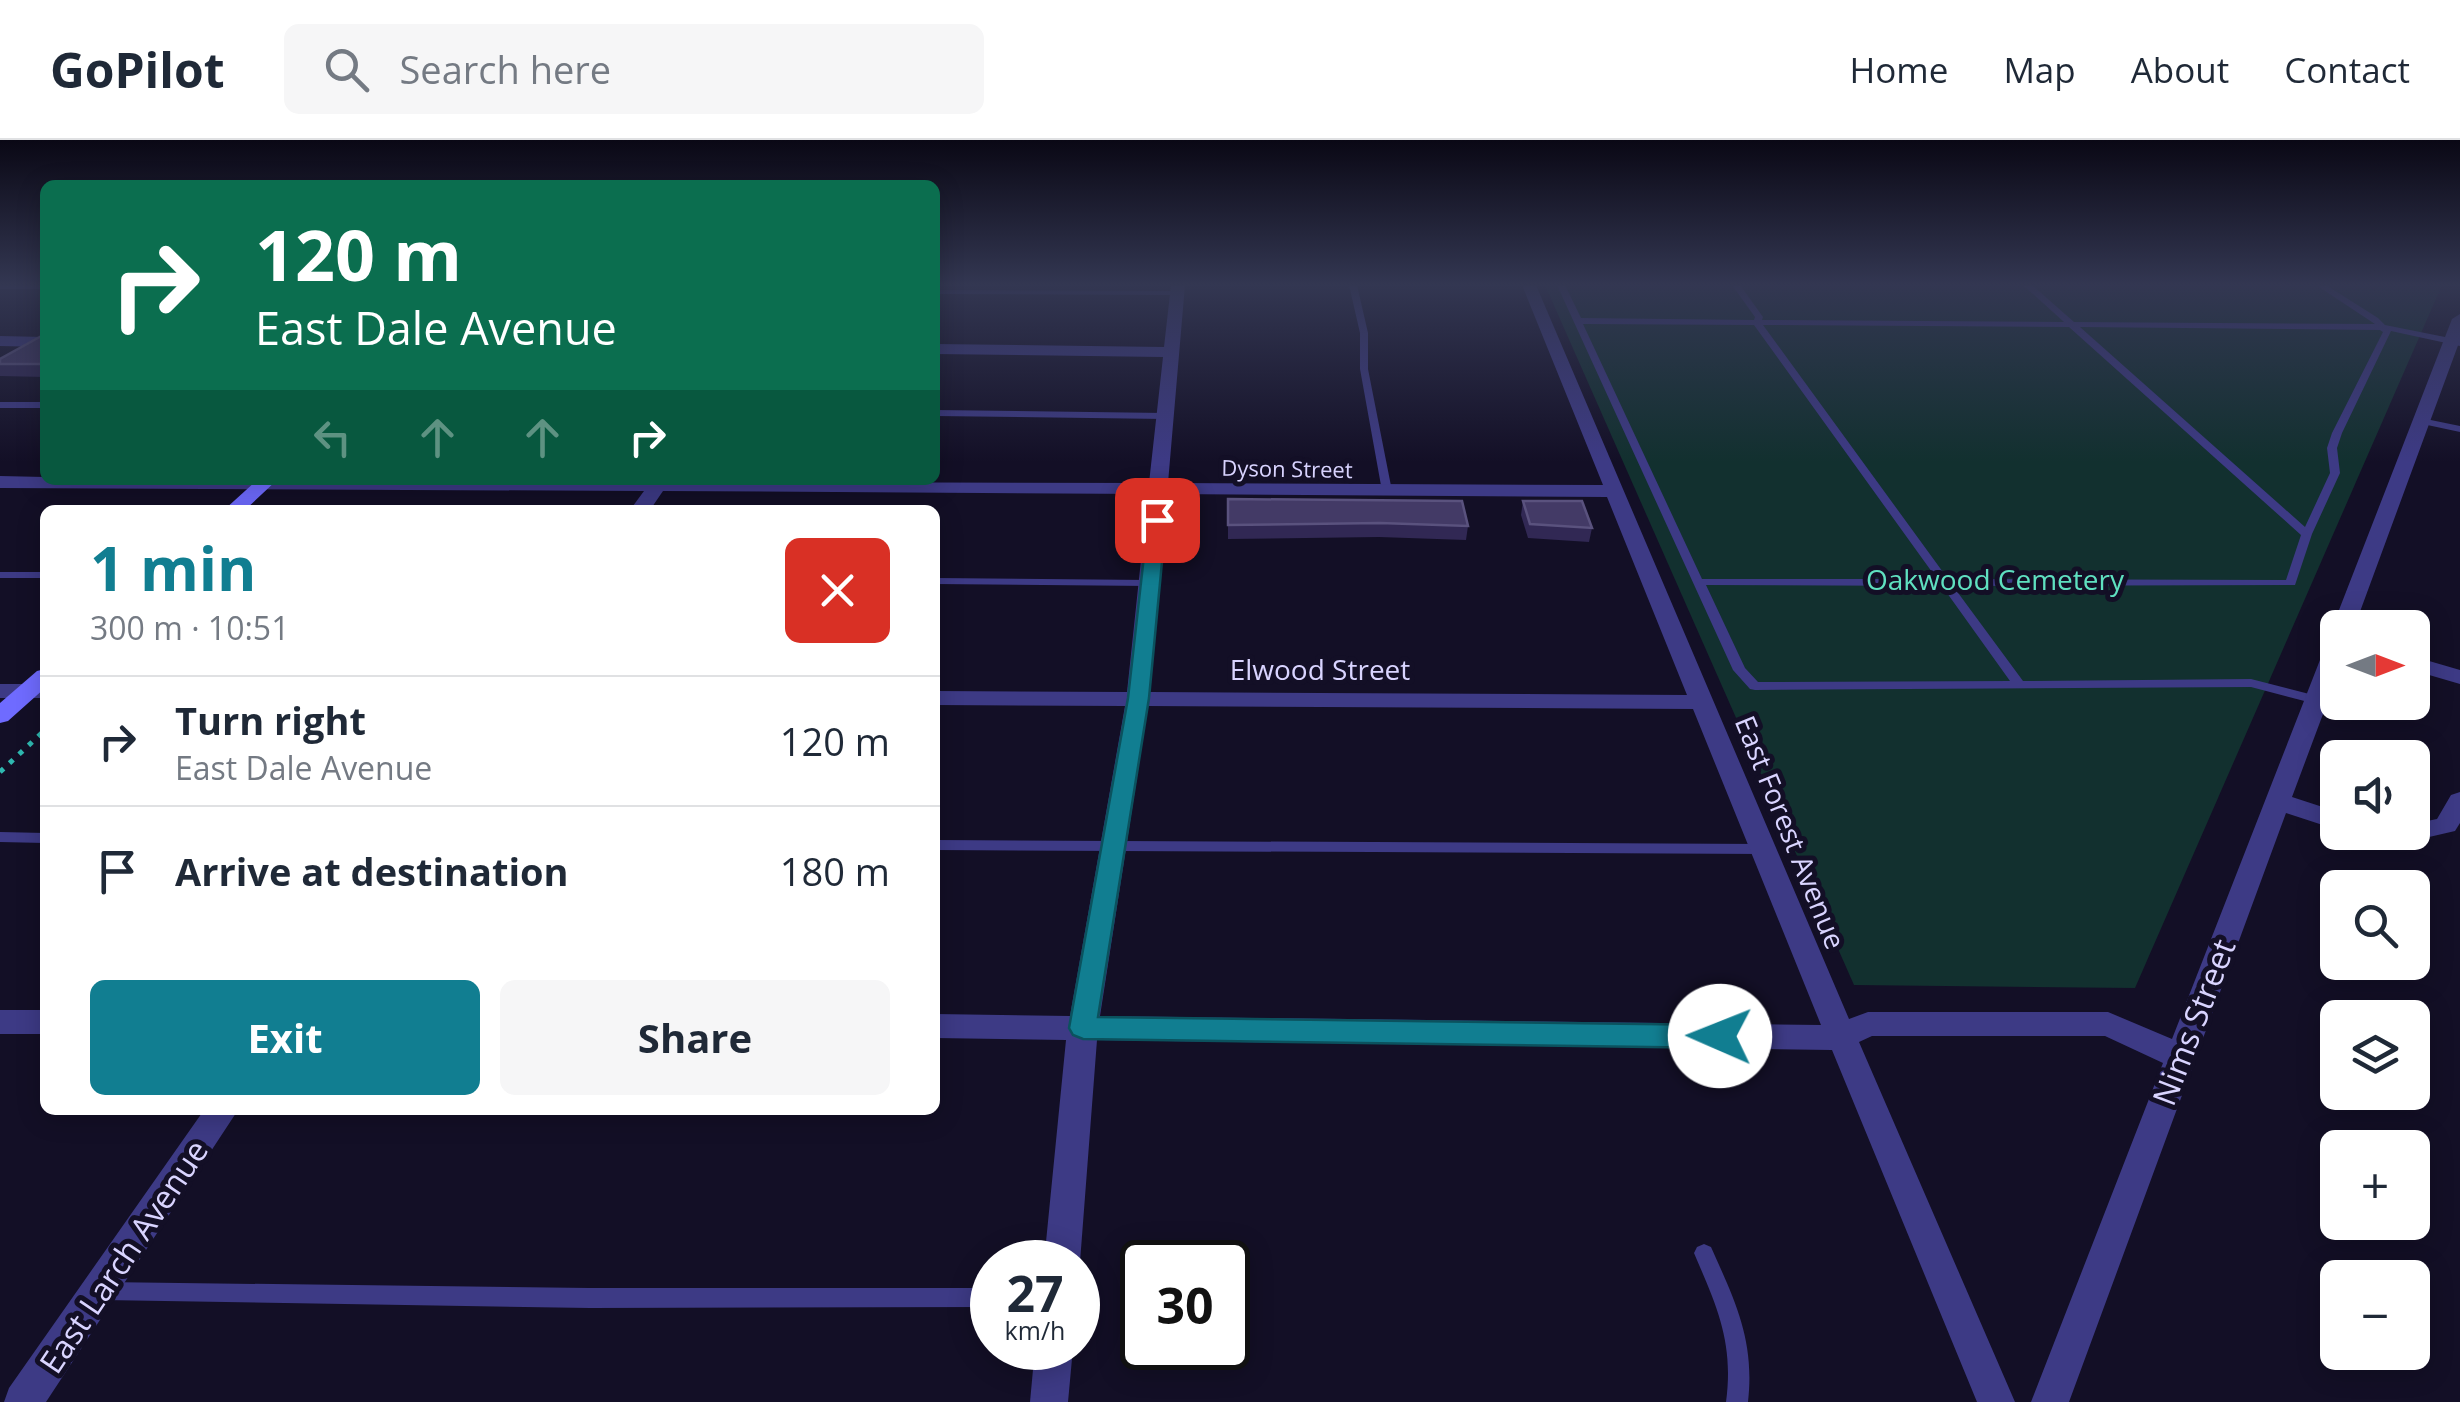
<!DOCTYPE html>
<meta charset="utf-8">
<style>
:root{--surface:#fff;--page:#f6f6f7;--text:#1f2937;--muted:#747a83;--line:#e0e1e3;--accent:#117e91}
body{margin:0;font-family:"Open Sans",sans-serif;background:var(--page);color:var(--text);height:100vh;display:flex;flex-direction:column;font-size:38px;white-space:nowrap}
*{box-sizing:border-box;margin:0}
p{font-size:32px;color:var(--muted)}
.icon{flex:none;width:55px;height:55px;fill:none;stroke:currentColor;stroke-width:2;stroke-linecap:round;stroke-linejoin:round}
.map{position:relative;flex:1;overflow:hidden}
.panel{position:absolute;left:40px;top:365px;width:900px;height:610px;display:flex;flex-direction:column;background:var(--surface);border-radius:15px;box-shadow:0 5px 25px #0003}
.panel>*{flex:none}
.top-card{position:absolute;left:40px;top:40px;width:900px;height:305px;border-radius:15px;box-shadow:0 5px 25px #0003;background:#0b6e4f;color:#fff;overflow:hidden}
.needle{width:65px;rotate:90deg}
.controls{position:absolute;left:2320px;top:470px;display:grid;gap:20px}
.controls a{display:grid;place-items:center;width:110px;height:110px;border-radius:15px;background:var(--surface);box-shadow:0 5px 25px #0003;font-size:50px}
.speed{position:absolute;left:970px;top:1100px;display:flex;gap:20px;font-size:50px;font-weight:700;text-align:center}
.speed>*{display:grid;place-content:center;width:130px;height:130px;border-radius:50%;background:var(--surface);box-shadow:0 5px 25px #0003;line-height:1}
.speed small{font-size:25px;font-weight:400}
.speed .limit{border:5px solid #111;border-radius:15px;background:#fff;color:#111}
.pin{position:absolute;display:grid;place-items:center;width:85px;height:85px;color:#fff;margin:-42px;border-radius:20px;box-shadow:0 5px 15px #0006}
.me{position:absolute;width:110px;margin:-55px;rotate:271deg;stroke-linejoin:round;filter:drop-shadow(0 0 8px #0008)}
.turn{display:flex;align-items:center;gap:35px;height:210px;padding:0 50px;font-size:45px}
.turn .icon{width:130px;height:130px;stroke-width:2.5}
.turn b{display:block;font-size:70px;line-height:85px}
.lanes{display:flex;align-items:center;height:95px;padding:0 50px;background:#0003;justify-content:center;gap:50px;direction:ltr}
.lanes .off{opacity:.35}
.round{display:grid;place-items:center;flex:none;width:105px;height:105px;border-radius:15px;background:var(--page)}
.headline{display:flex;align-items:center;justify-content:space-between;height:170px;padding:0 50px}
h1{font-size:60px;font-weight:700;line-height:75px;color:var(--accent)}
.primary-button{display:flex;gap:20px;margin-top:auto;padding:20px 50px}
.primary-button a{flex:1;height:115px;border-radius:15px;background:var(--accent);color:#fff;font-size:40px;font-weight:700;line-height:115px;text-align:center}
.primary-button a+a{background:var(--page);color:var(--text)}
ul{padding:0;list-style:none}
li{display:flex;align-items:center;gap:30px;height:130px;padding:0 50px;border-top:2px solid var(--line)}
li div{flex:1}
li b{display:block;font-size:38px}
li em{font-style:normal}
header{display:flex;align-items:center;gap:60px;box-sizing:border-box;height:140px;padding:0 50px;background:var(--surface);border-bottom:2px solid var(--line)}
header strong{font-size:48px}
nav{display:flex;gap:55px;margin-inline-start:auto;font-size:35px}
.search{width:700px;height:90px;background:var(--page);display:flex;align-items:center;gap:25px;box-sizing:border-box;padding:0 35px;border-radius:15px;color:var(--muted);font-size:38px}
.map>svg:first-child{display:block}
.green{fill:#12302f}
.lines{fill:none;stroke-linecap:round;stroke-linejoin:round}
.path{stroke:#2fb8b0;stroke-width:5;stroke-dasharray:5 8;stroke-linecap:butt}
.lane{fill:#3d3a85;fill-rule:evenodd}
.street{fill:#3d3a85;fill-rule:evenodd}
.secondary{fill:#6f6bff;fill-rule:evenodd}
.wall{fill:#312854}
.building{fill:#433a66;stroke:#5a527e;stroke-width:2.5}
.route{fill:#117e91;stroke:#0b525e;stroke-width:2.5}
.labels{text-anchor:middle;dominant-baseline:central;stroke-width:10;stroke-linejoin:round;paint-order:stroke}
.far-street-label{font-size:22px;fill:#d9d4ff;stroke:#130f26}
.park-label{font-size:28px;fill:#5fe0c0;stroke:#130f26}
.street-label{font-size:28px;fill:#d9d4ff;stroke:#130f26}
.near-street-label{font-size:32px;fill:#d9d4ff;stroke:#130f26}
</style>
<header>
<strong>GoPilot</strong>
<div class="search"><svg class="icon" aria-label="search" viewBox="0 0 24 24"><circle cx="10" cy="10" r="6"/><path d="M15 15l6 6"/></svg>Search here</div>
<nav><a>Home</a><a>Map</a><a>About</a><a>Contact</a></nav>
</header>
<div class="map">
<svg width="2460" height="1262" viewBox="0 0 2460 1262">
<rect width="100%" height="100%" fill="#130f26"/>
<path class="green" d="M1545 145H2442L2135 848 1854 845Z"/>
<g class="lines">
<path class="path" d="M0 632 45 590"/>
<path class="lane" d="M0 145H45V149H0Z
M1349 145H1357L1368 193V229L1392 351 1387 354 1382 351 1360 229V193Z
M1557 145H1565L1581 178 1754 180 1755 177 1732 145H1740L1763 177 1762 180 2064 182 2023 145H2032L2074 182 2375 184 2316 145H2326L2378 178 2385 185 2460 200V206L2391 191 2342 293 2337 308 2340 333 2312 394 2295 445 1953 446 2023 541 2251 539 2321 557 2322 560 2321 563 2316 564 2251 547 1755 550 1750 549 1733 530ZM1583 184 1754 185 1937 439H1702ZM1763 185 2069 187 2301 395 2286 440 1948 439ZM2080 187 2380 190 2383 192 2332 293 2327 308 2330 333 2305 387ZM1706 445 1942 446 2010 541 1758 542 1745 528Z
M935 150 1177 151 1181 153 1177 155 935 154Z
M0 262H45V268H0Z
M935 270 1165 273 1170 276 1165 279 935 276Z
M2421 278 2460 286V292L2418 283 2416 281Z
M0 432H45V438H0Z
M935 438 1150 440 1156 443 1150 446 935 444Z
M0 692 45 693V703L0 702Z
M935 700 1763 704 1768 705 1770 709 1768 713 1763 714 935 710Z
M1704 1104 1711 1107C1735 1161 1755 1200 1748 1262H1726C1734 1202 1717 1167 1694 1113L1697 1107Z
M103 1142 590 1148H992V1167L590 1168 103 1160 96 1158 93 1151 96 1144Z"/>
<path class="street" d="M1171 145H1185L1168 343 1603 345 1522 145H1536L1849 879 1868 872H2108L2172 899 2327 502 2338 495V534L2292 657 2338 672V690L2286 673 2069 1262H2031L2163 923 2105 896H1872L1859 902 2015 1262H1977L1832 910 1097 900 1080 1122 1078 1127V1122H1044L1066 900 935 898V874L1070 876 1125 566 935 565V551L1127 552 1148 354 663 351 650 370H630L644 351 0 348V336L45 337V340L1149 343 1163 217 935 214V204L1164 207ZM1167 354 1607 357 1687 555 1150 552ZM1148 566 1693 569 1821 885 1100 876Z
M2460 174V200L2354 488H2338L2335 493 2332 488 2452 179Z
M0 196 45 197V207L0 206Z
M2412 516 2460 530V544L2412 530Z
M0 544H45V558H0Z
M2460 652V683L2455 691 2399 704 2361 698 2357 692H2412V684L2437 679 2451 655Z
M0 870H45V894H0Z
M204 970H238L46 1262H4L9 1248Z
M1035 1208H1073L1068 1262H1030Z"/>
<path class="secondary" d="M257 340H277L245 370H224Z
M45 529V548L8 581 0 583V563L37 531Z"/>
</g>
<path class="wall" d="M45 194V237L0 236V219Z
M1228 359 1468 386 1466 400 1379 397 1228 399Z
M1523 361 1592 388 1589 402 1528 398 1521 375Z"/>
<path class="building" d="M45 194V224H0V219Z
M1228 359 1462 361 1468 386 1380 383 1228 385Z
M1523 361H1582L1592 388 1530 384Z"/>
<linearGradient id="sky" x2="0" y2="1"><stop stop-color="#0a0815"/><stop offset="0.45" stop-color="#333752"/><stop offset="1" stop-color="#333752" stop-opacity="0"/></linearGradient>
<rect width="2460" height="322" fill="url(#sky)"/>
<path class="route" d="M1157 375 1166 380 1149 558 1098 877 1720 885 1729 888 1733 896 1729 904 1720 908 1083 899 1073 895 1069 888 1128 558 1148 380Z"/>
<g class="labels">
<g class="far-street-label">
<text transform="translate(1287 328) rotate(1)">Dyson Street</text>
</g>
<g class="park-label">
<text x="1995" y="439">Oakwood Cemetery</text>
</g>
<g class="street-label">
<text x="1320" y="529">Elwood Street</text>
<text transform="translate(1791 692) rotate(68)">East Forest Avenue</text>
</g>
<g class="near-street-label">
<text transform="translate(2193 882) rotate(-69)">Nims Street</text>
<text transform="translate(123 1116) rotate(-56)">East Larch Avenue</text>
</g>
</g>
</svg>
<div class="controls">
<a><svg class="needle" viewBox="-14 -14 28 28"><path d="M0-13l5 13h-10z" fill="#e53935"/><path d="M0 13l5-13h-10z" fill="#747a83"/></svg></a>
<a><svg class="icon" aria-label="sound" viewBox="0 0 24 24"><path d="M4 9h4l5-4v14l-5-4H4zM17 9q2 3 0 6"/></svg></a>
<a><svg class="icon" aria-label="search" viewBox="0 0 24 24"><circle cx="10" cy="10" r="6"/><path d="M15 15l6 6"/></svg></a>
<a><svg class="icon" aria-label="layers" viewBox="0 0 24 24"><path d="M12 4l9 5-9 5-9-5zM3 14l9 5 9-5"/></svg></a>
<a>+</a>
<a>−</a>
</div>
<div class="speed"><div>27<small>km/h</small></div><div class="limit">30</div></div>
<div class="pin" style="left:1157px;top:380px;background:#d93025"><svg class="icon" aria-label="arrive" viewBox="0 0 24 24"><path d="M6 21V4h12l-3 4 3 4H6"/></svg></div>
<svg class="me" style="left:1720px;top:896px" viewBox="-20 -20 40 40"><circle r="19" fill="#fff"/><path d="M0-13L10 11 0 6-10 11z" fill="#117e91"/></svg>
<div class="top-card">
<div class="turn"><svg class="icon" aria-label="right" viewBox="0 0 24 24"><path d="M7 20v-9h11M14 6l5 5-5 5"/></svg><div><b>120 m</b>East Dale Avenue</div></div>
<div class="lanes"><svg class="icon off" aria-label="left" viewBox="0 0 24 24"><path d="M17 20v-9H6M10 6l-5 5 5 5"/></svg><svg class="icon off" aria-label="ahead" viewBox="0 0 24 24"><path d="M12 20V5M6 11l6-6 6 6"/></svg><svg class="icon off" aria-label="ahead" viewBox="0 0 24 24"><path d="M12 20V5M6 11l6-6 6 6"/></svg><svg class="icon" aria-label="right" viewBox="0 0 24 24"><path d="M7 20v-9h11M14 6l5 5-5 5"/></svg></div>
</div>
<section class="panel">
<div class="headline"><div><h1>1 min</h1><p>300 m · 10:51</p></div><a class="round" style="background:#d93025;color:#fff"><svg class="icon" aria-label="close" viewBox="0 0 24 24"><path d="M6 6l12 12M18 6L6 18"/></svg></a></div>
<ul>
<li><svg class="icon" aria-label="right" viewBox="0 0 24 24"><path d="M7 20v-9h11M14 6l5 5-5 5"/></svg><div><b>Turn right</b><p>East Dale Avenue</p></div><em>120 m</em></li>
<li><svg class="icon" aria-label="arrive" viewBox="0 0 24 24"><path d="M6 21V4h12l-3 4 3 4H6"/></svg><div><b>Arrive at destination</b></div><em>180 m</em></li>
</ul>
<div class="primary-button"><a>Exit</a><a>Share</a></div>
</section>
</div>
